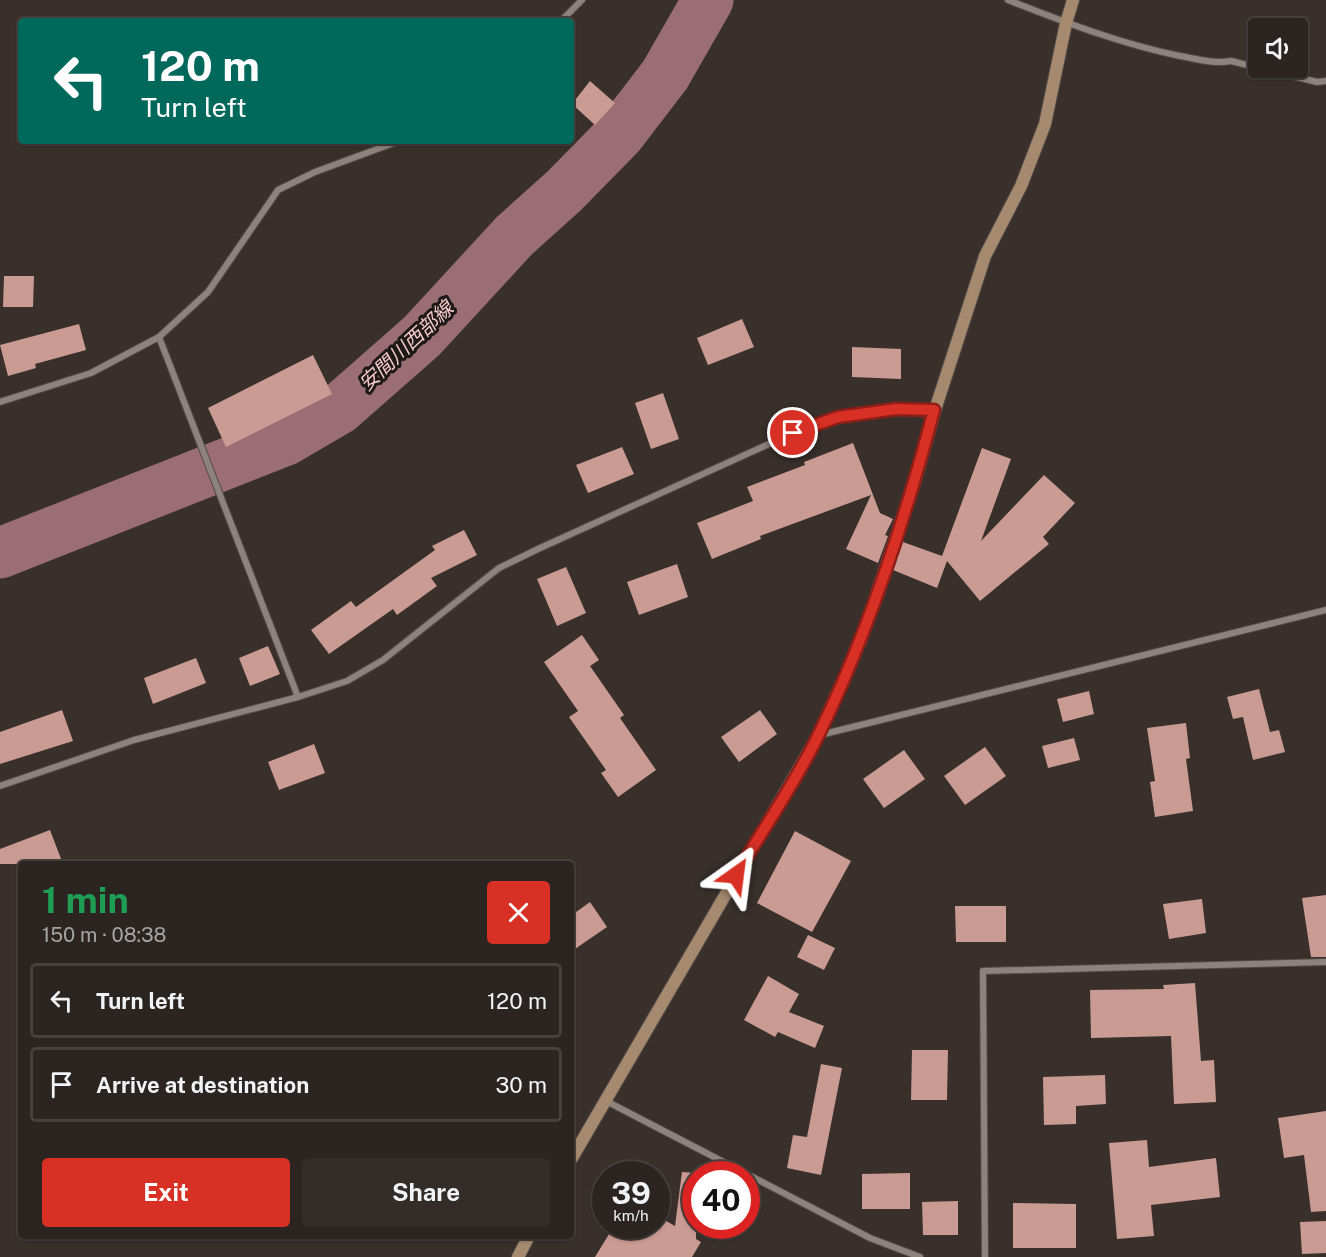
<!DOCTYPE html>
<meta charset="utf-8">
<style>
:root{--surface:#2b2420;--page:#332c29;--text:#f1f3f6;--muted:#a6a4a5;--line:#47413e;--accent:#d93025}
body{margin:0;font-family:"Public Sans","Noto Sans JP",sans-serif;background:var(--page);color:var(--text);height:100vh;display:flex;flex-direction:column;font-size:22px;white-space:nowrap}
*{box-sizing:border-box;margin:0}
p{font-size:20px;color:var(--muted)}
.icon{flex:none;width:33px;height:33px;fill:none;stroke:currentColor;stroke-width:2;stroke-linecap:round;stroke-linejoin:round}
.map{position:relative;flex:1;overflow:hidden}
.sheet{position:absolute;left:18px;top:861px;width:556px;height:378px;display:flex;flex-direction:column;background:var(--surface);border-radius:6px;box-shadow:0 2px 4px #0004,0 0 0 2px var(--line)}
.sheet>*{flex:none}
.guide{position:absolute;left:18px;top:18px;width:556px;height:126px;border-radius:6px;box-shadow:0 2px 4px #0004,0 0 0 2px var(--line);background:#00695c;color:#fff;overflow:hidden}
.buttons{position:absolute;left:1248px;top:18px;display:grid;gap:12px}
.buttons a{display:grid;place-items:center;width:60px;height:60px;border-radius:6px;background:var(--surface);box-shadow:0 2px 4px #0004,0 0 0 2px var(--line);font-size:30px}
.speed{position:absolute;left:592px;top:1161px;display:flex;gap:12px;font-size:30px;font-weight:700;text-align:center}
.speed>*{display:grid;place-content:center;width:78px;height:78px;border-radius:50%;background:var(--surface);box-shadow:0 2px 4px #0004,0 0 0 2px var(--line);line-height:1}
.speed small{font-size:15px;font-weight:400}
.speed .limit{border:9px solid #d22;background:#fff;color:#111}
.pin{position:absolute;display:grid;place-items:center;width:51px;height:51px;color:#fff;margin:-26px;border:3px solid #fff;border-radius:50%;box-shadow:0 2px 6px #0007}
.me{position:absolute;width:66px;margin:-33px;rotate:31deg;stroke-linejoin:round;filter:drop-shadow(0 0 4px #0008)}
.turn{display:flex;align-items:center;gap:21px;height:126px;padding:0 24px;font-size:27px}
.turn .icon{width:78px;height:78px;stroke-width:2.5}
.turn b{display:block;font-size:42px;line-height:51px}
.round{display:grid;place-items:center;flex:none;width:63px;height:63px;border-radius:6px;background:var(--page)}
.overview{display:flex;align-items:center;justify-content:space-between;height:102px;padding:0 24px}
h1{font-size:36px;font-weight:700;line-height:45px;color:#1e9e55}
.primary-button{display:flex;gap:12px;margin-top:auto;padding:12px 24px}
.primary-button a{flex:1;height:69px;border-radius:6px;background:var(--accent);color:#fff;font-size:24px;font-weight:700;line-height:69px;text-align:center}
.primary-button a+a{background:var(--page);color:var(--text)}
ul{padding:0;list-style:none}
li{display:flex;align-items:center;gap:18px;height:75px;margin:0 12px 9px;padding:0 12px;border:3px solid var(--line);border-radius:6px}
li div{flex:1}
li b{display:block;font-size:22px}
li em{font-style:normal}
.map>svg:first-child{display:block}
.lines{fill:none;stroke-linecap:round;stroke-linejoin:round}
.river{stroke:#9b6e75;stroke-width:51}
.building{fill:#ca9b93}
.street-casing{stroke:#544c48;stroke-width:8}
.secondary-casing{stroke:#544c48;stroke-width:14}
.street{stroke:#8e827c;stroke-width:6}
.secondary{stroke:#a58a6f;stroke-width:12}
.route-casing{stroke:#8d1f18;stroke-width:15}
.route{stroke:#d93025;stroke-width:10}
.labels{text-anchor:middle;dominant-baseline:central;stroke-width:6;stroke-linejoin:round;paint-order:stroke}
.water-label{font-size:20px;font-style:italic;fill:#f7c9cf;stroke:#1d1916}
</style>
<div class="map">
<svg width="1326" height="1257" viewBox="0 0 1326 1257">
<rect width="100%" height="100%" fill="#39302b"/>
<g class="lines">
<path class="river" d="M0 553 286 440 339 409 422 336 514 236 564 191 619 135 665 75 708 0"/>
</g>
<path class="building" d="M590 81 615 103 595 125 572 104Z
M4 276H34L33 307H3Z
M742 319 754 347 708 365 697 338Z
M79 324 86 350 35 364 36 368 8 376 0 345Z
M852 347 901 349V379L852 377Z
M313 355 332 394 226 447 208 408Z
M663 393 679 439 651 449 635 403Z
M853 443 880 513 893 519 885 535 888 536 878 563 846 549 871 495 760 536 761 539 712 559 697 523 753 501 747 487 805 465 804 462Z
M622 447 634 474 588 493 576 465Z
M982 448 1011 459 981 541 1044 475 1075 503 1043 537 1049 544 980 601 947 561 937 588 893 570 903 542 942 556Z
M464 530 477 555 431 578 437 586 397 615 393 609 329 654 311 630 351 601 356 607 435 550 432 546Z
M677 564 688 597 639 615 627 582Z
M566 567 586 613 557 626 537 579Z
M582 635 599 660 590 666 624 715 620 718 656 770 618 797 601 773 606 770 569 717 578 711 544 662Z
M268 646 280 674 250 686 239 658Z
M196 658 206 683 153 704 144 678Z
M1259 689 1270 732 1279 730 1285 752 1253 760 1243 717 1233 719 1227 697Z
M1089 691 1094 714 1063 722 1057 699Z
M62 710 73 741 0 764V732Z
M760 710 777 734 739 762 721 737Z
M1186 723 1190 758 1186 759 1193 811 1155 817 1150 782 1155 781 1147 728Z
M1074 738 1080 760 1048 768 1042 746Z
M314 744 325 773 279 790 268 762Z
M985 747 1006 776 965 805 944 776Z
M904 750 925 779 884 808 863 779Z
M50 830 63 864H0V849Z
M795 831 851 861 812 932 757 903Z
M1326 895V957H1311L1302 898Z
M1202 899 1206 933 1169 939 1163 904Z
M590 902 607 927 572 951V915Z
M955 906H1006V942H956Z
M808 935 835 948 824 970 797 957Z
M768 976 799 994 789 1012 824 1026 815 1048 778 1032 775 1037 744 1020Z
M1195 983 1201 1061 1214 1060 1216 1102 1174 1104 1171 1036 1091 1038 1090 990 1164 989 1163 985Z
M912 1050H948L947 1100H911Z
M821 1064 842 1068 821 1175 787 1168 793 1135 807 1137Z
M1105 1075 1106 1104 1076 1106V1124L1044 1125 1043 1077Z
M1326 1111V1211L1311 1212 1304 1155 1284 1158 1278 1118Z
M1147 1140 1149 1167 1216 1158 1220 1197 1151 1205 1154 1236 1117 1239 1109 1143Z
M682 1172 696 1173V1239L701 1242 692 1257H595L614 1226H657V1216L675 1226Z
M910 1173V1209H862V1174Z
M958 1201V1235H923L922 1202Z
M1013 1203 1076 1204V1248H1013Z
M1326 1221V1253L1302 1254 1300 1222Z"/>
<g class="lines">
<g class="street-casing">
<path id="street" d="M1008 0C1064 22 1121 44 1180 56 1197 59 1213 64 1231 61L1317 82 1326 81
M561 21 582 0
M159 337 298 697
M0 402 91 373 159 337 208 292 278 190 315 172 399 141
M820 735 1326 610
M0 786 134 740 298 697 347 681 383 660 499 568 538 549 793 433 838 417 896 409 935 410
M606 1101 870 1238 920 1257
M985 1257 983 971 1326 962"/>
</g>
<g class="secondary-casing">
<path id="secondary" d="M572 1158 818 736 861 640 915 481 935 410 985 256 1021 186 1045 124 1066 23 1073 0
M518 1257 529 1236"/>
</g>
<use href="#street" class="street"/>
<use href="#secondary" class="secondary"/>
</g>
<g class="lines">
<g class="route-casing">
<path id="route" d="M736 875C763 829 796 782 819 734 869 631 905 520 934 410L896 409 838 417 793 433"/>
</g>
<use href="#route" class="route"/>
</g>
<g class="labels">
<g class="water-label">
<text transform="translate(406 346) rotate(-43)">安間川西部線</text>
</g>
</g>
</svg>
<div class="buttons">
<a><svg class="icon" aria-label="sound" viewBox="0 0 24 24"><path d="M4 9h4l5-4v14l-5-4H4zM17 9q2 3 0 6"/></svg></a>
</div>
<div class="speed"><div>39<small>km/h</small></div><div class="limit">40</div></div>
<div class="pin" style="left:793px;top:433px;background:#d93025"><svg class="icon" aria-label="arrive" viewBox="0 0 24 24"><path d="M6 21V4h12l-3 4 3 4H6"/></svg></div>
<svg class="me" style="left:736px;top:875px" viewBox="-20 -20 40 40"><path d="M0-17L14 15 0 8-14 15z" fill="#d93025" stroke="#fff" stroke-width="4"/></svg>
<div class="guide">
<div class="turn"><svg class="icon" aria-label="left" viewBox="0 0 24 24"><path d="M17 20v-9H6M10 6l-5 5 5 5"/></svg><div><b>120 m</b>Turn left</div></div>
</div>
<section class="sheet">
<div class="overview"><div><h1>1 min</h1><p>150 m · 08:38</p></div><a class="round" style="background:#d93025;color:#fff"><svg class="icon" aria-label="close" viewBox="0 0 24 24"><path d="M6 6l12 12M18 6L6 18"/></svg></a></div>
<ul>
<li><svg class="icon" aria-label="left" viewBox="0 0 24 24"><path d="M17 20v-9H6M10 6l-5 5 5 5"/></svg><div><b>Turn left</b></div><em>120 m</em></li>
<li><svg class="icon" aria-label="arrive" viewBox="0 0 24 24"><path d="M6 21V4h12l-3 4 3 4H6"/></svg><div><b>Arrive at destination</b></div><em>30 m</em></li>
</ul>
<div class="primary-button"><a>Exit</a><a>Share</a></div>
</section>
</div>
